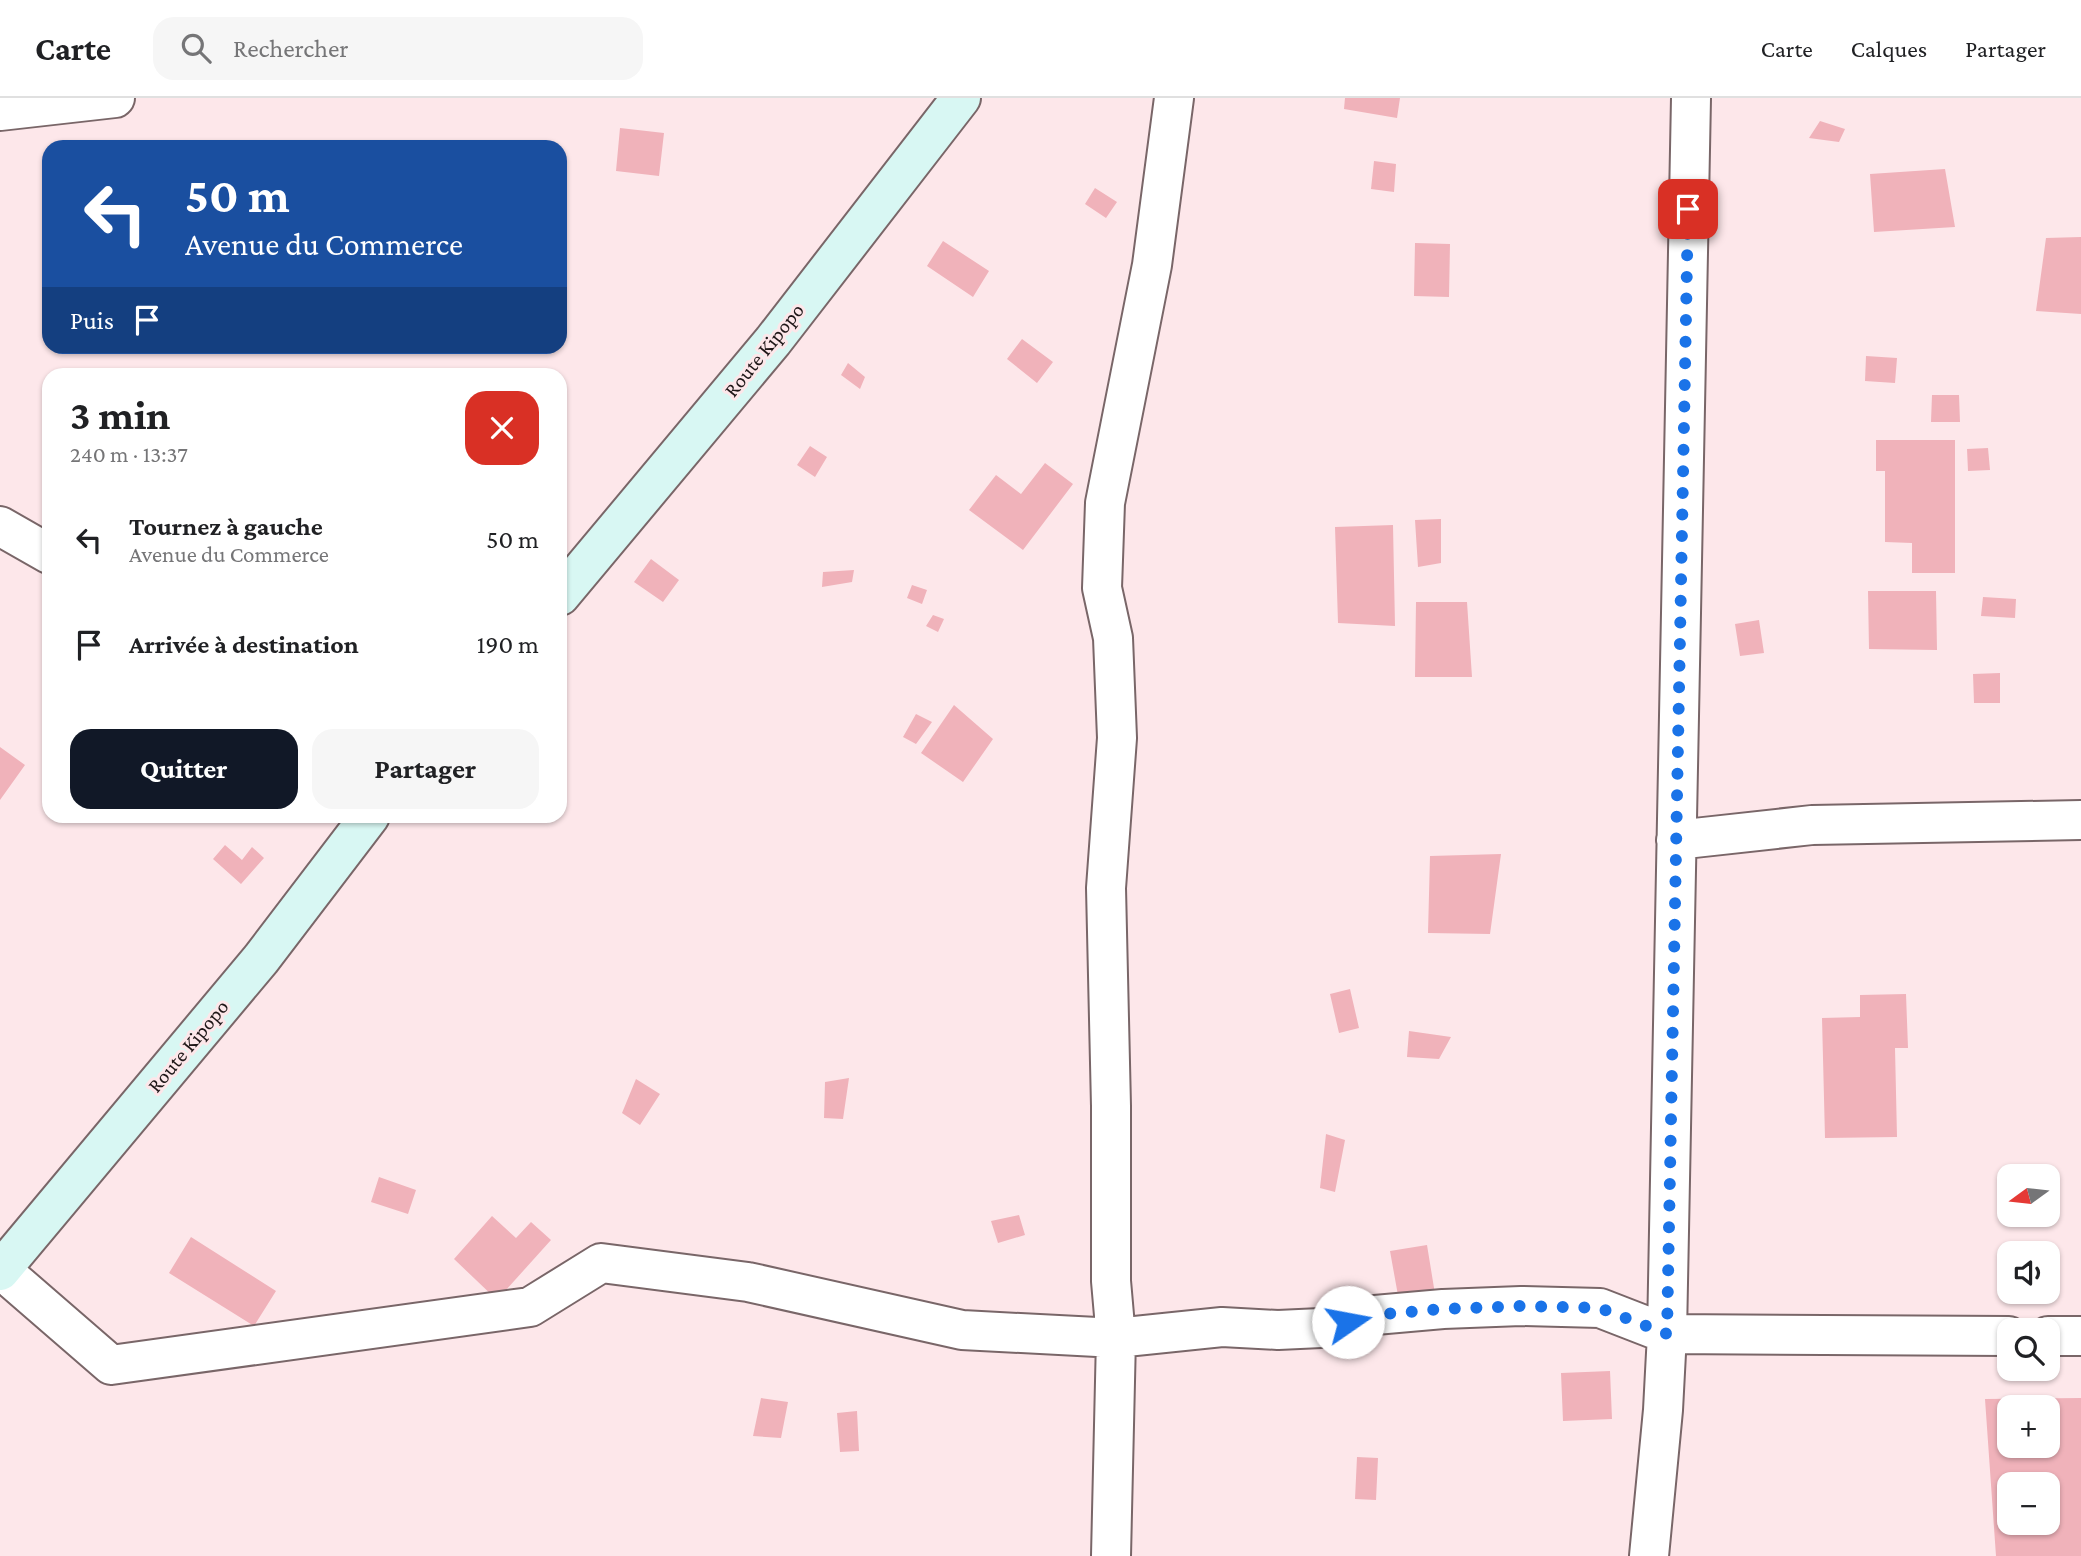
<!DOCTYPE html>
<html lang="fr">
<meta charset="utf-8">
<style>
:root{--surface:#fff;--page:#f6f6f6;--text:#202124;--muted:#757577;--line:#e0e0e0;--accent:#111827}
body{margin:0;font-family:"Crimson Pro",serif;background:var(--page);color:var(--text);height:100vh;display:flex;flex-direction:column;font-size:26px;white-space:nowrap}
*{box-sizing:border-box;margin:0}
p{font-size:23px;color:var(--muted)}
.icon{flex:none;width:38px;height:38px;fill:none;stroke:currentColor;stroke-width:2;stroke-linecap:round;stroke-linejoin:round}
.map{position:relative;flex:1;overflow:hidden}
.sheet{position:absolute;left:42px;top:270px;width:525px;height:455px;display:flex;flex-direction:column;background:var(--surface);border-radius:21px;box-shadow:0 2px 5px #0004}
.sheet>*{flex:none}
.banner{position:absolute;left:42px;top:42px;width:525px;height:214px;border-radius:21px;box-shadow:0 2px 5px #0004;background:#1a4fa0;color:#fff;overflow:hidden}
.needle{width:46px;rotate:255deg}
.controls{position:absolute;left:1997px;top:1066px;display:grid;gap:14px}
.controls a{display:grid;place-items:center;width:63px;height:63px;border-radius:14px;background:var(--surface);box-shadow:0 2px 5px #0004;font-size:35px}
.pin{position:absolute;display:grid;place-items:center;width:60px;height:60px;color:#fff;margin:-30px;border-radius:14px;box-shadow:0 4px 10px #0006}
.me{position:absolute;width:77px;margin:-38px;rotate:78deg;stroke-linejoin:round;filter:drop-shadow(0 0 5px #0008)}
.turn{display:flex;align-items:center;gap:24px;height:147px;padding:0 28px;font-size:32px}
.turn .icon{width:91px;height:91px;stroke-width:2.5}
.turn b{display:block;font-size:49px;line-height:60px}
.then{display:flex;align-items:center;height:66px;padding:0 28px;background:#0003;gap:14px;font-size:26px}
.round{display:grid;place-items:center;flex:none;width:74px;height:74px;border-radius:21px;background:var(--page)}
.head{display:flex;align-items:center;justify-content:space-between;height:119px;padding:0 28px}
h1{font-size:42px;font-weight:700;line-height:52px}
.action{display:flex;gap:14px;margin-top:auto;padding:14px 28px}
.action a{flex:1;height:80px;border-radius:21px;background:var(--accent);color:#fff;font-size:28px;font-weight:700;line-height:80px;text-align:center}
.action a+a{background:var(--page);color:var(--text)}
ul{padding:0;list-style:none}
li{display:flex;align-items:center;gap:21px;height:105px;padding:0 28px}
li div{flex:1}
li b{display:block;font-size:26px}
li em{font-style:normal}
header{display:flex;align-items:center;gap:42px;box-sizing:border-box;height:98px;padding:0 35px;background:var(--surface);border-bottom:2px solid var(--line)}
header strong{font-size:33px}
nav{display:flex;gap:38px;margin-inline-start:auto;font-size:24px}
.search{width:490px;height:63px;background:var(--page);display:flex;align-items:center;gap:18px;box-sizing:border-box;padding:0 24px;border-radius:21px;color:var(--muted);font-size:26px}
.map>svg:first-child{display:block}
.building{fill:#f0b2ba;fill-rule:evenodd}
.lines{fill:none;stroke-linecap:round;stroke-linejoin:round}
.minor-casing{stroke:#796668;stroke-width:42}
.secondary-casing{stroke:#796668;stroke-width:42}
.minor{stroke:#fff;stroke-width:38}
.secondary{stroke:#d8f7f3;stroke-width:38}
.route{stroke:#1a73e8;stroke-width:12;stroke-dasharray:0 21.6}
.labels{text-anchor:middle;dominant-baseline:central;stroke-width:6;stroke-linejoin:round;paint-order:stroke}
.street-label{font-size:21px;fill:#1f1718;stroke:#fde7ea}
</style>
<header>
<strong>Carte</strong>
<div class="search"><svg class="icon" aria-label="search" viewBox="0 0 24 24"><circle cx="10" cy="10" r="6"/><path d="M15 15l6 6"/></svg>Rechercher</div>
<nav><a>Carte</a><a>Calques</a><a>Partager</a></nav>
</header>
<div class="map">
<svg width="2081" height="1458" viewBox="0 0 2081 1458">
<rect width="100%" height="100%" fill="#fde7ea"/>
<path class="building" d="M1345 0H1400L1397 20 1344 11Z
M1820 23 1845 31 1839 44 1809 40Z
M620 30 664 35 659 78 616 73Z
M1374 63 1396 66 1394 94 1371 91Z
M1945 71 1955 129 1874 134 1870 76Z
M1095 90 1117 104 1106 120 1085 106Z
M2081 139V216L2036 213 2046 140Z
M943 143 989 173 973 199 927 168Z
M1415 145 1450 146 1449 199 1414 198Z
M1022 241 1053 264 1037 285 1007 261Z
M1866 258 1897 260 1895 285 1865 283Z
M848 265 865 279 860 291 841 277Z
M1932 297H1959L1960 324H1931Z
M1876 342H1955V475H1912V445L1885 444V373H1876Z
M810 348 827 359 815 379 797 367Z
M1988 350 1990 372 1968 373 1967 351Z
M1045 365 1073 386 1023 452 969 412 996 377 1021 396Z
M1441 421V465L1418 469 1415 422Z
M1393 427 1395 528 1338 525 1335 429Z
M651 461 679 482 663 504 634 484Z
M854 472 852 484 822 489 823 474Z
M912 487 927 492 922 506 907 500Z
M1868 493H1936L1937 552 1869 551Z
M1983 499 2016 501 2015 520 1981 518Z
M1416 504H1467L1472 579H1415Z
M933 517 944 521 938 534 926 528Z
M1759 522 1764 555 1740 558 1735 526Z
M2000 575V605H1974L1973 576Z
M954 607 993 641 963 684 921 655Z
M916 616 932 624 916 646 903 639Z
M0 649 25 667 0 702Z
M225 747 242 762 252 749 264 760 241 786 213 761Z
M1501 756 1490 836 1428 835 1430 758Z
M1350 891 1359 930 1339 935 1330 896Z
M1906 896 1908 950H1895L1897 1039 1825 1040 1822 920 1860 919V897Z
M1409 933 1451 939 1439 961 1407 959Z
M849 980 843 1021 824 1020 825 984Z
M636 981 660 996 640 1027 622 1015Z
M1326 1036 1345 1042 1335 1094 1320 1090Z
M379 1079 416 1092 408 1116 371 1104Z
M1019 1117 1025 1137 998 1145 991 1123Z
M492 1118 516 1140 531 1124 551 1142 497 1202 454 1161Z
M191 1139 276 1193 254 1228 169 1175Z
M1427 1147 1435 1196 1399 1203 1390 1153Z
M1610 1273 1612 1321 1563 1323 1561 1275Z
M761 1300 788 1304 781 1340 753 1338Z
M2081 1300V1458H1996L1985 1301ZM2009 1309H2048V1348H2009ZM2009 1386H2048V1424H2009Z
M857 1313 859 1353 840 1354 837 1315Z
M1357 1359 1378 1360 1376 1402 1355 1401Z"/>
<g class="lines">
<g class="minor-casing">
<path id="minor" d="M0 13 115 0
M0 428 49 456
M1676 742 1812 727 2081 722
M14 1183 111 1267 530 1209 601 1165 748 1184 962 1232 1116 1240 1222 1229 1278 1232 1321 1230 1375 1217 1443 1211 1521 1208 1600 1210 1667 1236 2009 1238
M2048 1238H2081
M1111 1458 1116 1240 1111 1183V1008L1106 790 1117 640 1113 540 1102 490 1105 405 1152 167 1174 0
M1649 1458 1663 1312 1667 1236 1691 0"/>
</g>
<g class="secondary-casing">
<path id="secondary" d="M560 498 773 243 961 0
M0 1173 261 861 370 718"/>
</g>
<use href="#minor" class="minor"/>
<use href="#secondary" class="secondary"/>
</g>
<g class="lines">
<path class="route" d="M1348 1224 1374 1217 1443 1211 1521 1208 1600 1210 1667 1236 1688 111"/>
</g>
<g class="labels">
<g class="street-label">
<text transform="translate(764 252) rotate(-51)">Route Kipopo</text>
<text transform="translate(188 948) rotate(-50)">Route Kipopo</text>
</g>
</g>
</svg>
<div class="controls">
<a><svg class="needle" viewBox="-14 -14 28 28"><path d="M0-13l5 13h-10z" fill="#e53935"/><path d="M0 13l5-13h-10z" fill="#757577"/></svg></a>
<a><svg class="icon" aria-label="sound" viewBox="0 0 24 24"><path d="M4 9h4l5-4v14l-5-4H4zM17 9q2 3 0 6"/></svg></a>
<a><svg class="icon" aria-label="search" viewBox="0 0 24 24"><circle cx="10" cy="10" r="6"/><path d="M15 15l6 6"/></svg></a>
<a>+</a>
<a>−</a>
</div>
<div class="pin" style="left:1688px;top:111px;background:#d93025"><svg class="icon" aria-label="arrive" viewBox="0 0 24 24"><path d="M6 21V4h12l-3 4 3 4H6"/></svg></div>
<svg class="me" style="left:1348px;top:1224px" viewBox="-20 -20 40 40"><circle r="19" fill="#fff"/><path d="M0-13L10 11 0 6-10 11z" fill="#1a73e8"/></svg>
<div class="banner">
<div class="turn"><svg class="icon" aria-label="left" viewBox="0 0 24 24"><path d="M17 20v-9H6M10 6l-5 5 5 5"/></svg><div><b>50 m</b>Avenue du Commerce</div></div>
<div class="then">Puis<svg class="icon" aria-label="arrive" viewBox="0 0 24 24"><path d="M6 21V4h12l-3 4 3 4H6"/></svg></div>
</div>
<section class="sheet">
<div class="head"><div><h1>3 min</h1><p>240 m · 13:37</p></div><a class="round" style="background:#d93025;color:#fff"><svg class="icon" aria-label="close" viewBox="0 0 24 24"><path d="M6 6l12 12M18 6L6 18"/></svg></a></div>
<ul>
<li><svg class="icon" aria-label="left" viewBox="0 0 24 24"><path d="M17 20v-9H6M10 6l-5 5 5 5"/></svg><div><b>Tournez à gauche</b><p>Avenue du Commerce</p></div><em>50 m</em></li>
<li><svg class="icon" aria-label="arrive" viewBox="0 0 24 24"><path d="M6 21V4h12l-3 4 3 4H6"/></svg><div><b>Arrivée à destination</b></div><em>190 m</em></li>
</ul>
<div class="action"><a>Quitter</a><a>Partager</a></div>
</section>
</div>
